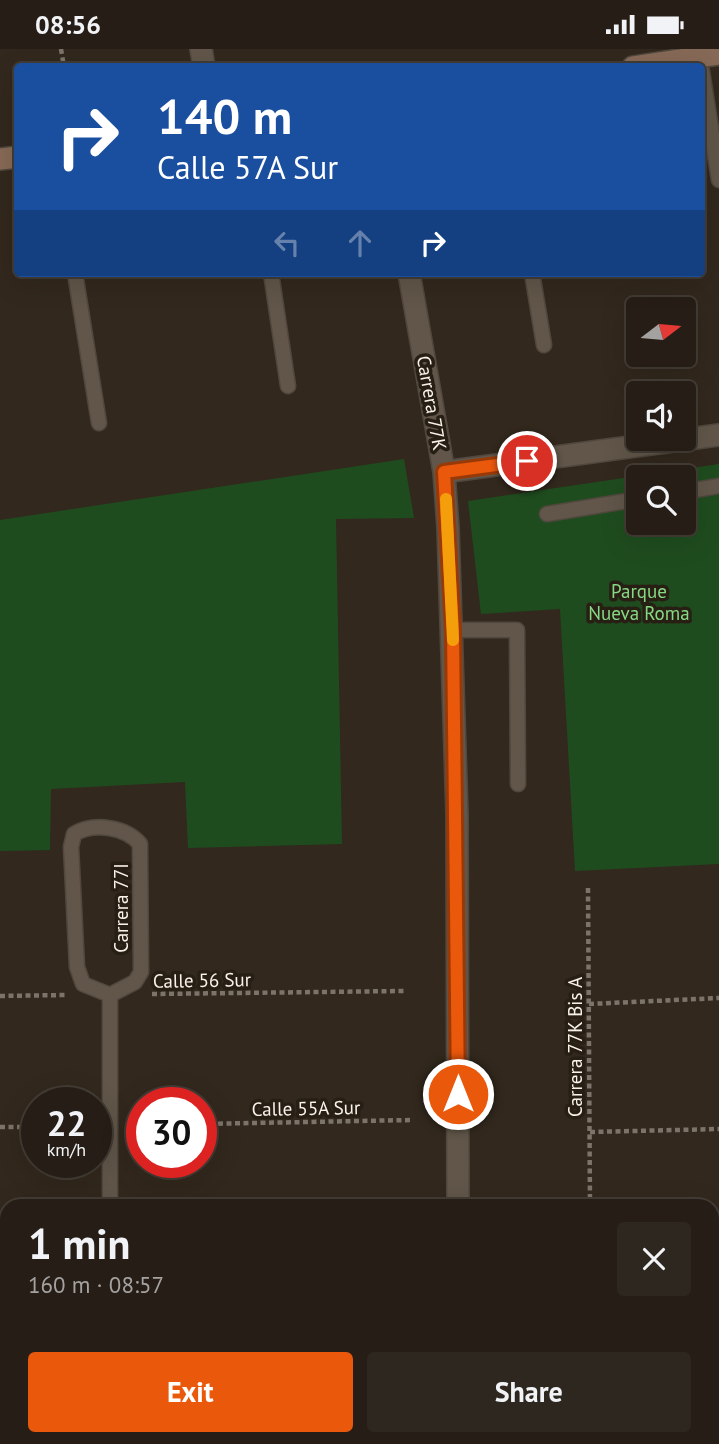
<!DOCTYPE html>
<meta charset="utf-8">
<style>
:root{--surface:#261e16;--page:#2e271f;--text:#f1f3f6;--muted:#a4a2a1;--line:#423c35;--accent:#ea580c}
body{margin:0;font-family:"PT Sans",sans-serif;background:var(--page);color:var(--text);height:100vh;display:flex;flex-direction:column;font-size:26px;white-space:nowrap}
*{box-sizing:border-box;margin:0}
p{font-size:23px;color:var(--muted)}
.icon{flex:none;width:38px;height:38px;fill:none;stroke:currentColor;stroke-width:2;stroke-linecap:round;stroke-linejoin:round}
.map{position:relative;flex:1;overflow:hidden}
.panel{position:absolute;left:0px;top:1150px;width:719px;height:247px;display:flex;flex-direction:column;background:var(--surface);border-radius:21px 21px 0 0;box-shadow:0 7px 28px #0002,0 0 0 2px var(--line)}
.panel>*{flex:none}
.banner{position:absolute;left:14px;top:14px;width:691px;height:214px;border-radius:7px;box-shadow:0 7px 28px #0002,0 0 0 2px var(--line);background:#1a4fa0;color:#fff;overflow:hidden}
.needle{width:46px;rotate:74deg}
.fabs{position:absolute;left:626px;top:248px;display:grid;gap:14px}
.fabs a{display:grid;place-items:center;width:70px;height:70px;border-radius:7px;background:var(--surface);box-shadow:0 7px 28px #0002,0 0 0 2px var(--line);font-size:35px}
.speed{position:absolute;left:21px;top:1038px;display:flex;gap:14px;font-size:35px;font-weight:700;text-align:center}
.speed>*{display:grid;place-content:center;width:91px;height:91px;border-radius:50%;background:var(--surface);box-shadow:0 7px 28px #0002,0 0 0 2px var(--line);line-height:1}
.speed small{font-size:18px;font-weight:400}
.speed .limit{border:10px solid #d22;background:#fff;color:#111}
.pin{position:absolute;display:grid;place-items:center;width:60px;height:60px;color:#fff;margin:-30px;border:4px solid #fff;border-radius:50%;box-shadow:0 2px 7px #0007}
.me{position:absolute;width:77px;margin:-38px;rotate:0deg;stroke-linejoin:round;filter:drop-shadow(0 0 5px #0008)}
.turn{display:flex;align-items:center;gap:24px;height:147px;padding:0 28px;font-size:32px}
.turn .icon{width:91px;height:91px;stroke-width:2.5}
.turn b{display:block;font-size:49px;line-height:60px}
.lanes{display:flex;align-items:center;height:66px;padding:0 28px;background:#0003;justify-content:center;gap:35px;direction:ltr}
.lanes .off{opacity:.35}
.round{display:grid;place-items:center;flex:none;width:74px;height:74px;border-radius:7px;background:var(--page)}
.overview{display:flex;align-items:center;justify-content:space-between;height:119px;padding:0 28px}
h1{font-size:42px;font-weight:700;line-height:52px}
.button{display:flex;gap:14px;margin-top:auto;padding:14px 28px}
.button a{flex:1;height:80px;border-radius:7px;background:var(--accent);color:#fff;font-size:28px;font-weight:700;line-height:80px;text-align:center}
.button a+a{background:var(--page);color:var(--text)}
.status{display:flex;justify-content:space-between;align-items:center;height:49px;padding:0 35px;background:var(--surface);direction:ltr}
.status svg{height:19px;fill:currentColor}
.map>svg:first-child{display:block}
.green{fill:#1f4c1f;fill-rule:evenodd}
.lines{fill:none;stroke-linecap:round;stroke-linejoin:round}
.lane-casing{stroke:#50473e;stroke-width:17}
.street-casing{stroke:#50473e;stroke-width:24}
.secondary-casing{stroke:#50473e;stroke-width:24}
.path{stroke:#7c746a;stroke-width:4.5;stroke-dasharray:5 3.5;stroke-linecap:butt}
.lane{stroke:#615649;stroke-width:14}
.street{stroke:#615649;stroke-width:21}
.secondary{stroke:#866956;stroke-width:21}
.route-casing{stroke:#983908;stroke-width:18}
.route{stroke:#ea580c;stroke-width:12}
.slow{stroke:#f59e0b;stroke-width:12}
.labels{text-anchor:middle;dominant-baseline:central;stroke-width:7;stroke-linejoin:round;paint-order:stroke}
.street-label{font-size:19px;fill:#f9f2eb;stroke:#281f14}
.park-label{font-size:19px;fill:#86d984;stroke:#281f14}
</style>
<div class="status"><b>08:56</b><svg viewBox="0 0 49 12"><path d="M0 12V9h3v3zM5 12V6h3v6zM10 12V3h3v9zM15 12V0h3v12zM26 1h20v11H26zM47 4h2v5h-2z"/></svg></div>
<div class="map">
<svg width="719" height="1395" viewBox="0 0 719 1395">
<rect width="100%" height="100%" fill="#32281d"/>
<path class="green" d="M404 410 414 469 336 470 342 795 188 799 185 733 51 740 50 801 0 802V471Z
M719 415V815L575 822 560 560 481 565 468 452ZM639 429H684V474H639Z"/>
<g class="lines">
<g class="lane-casing">
<path id="lane" d="M702 22 719 131
M75 224 99 374
M271 224 288 337
M532 224 544 296
M684 443 719 437
M547 465 639 450
M453 581H517L518 735
M110 946 83 935 77 918 71 798 74 785C94 773 126 778 140 795L141 923 135 933 110 946V1157
M523 1390 525 1395
M591 1390 592 1395"/>
</g>
<g class="street-casing">
<path id="street" d="M201 0 204 18
M409 224 444 423 448 479 457 765 458 1157
M444 423 719 386
M0 1218H7
M712 1220H719"/>
</g>
<g class="secondary-casing">
<path id="secondary" d="M633 18 719 5
M0 110 18 108"/>
</g>
<path class="path" d="M61 0 64 18
M588 839 590 1157
M152 945 404 942
M0 947 67 946
M589 955 719 949
M201 1075 412 1071
M129 1076H142
M0 1078H37
M590 1083 719 1080
M712 1264 719 1286
M0 1382 7 1380
M85 1390 87 1395
M222 1390 224 1395
M348 1390 350 1395
M405 1395 423 1390"/>
<use href="#lane" class="lane"/>
<use href="#street" class="street"/>
<use href="#secondary" class="secondary"/>
</g>
<g class="lines">
<g class="route-casing">
<path id="route" d="M458 1045 453 581 444 423 527 412"/>
</g>
<use href="#route" class="route"/>
<path class="slow" d="M446 450 453 591"/>
</g>
<g class="labels">
<g class="street-label">
<text transform="translate(432 354) rotate(80)">Carrera 77K</text>
<text transform="translate(121 859) rotate(-90)">Carrera 77I</text>
<text transform="translate(202 931) rotate(-1)">Calle 56 Sur</text>
<text transform="translate(575 998) rotate(-90)">Carrera 77K Bis A</text>
<text transform="translate(306 1059) rotate(-1)">Calle 55A Sur</text>
</g>
<g class="park-label">
<text x="639" y="542">Parque<tspan x="639" dy="22">Nueva Roma</tspan></text>
</g>
</g>
</svg>
<div class="fabs">
<a><svg class="needle" viewBox="-14 -14 28 28"><path d="M0-13l5 13h-10z" fill="#e53935"/><path d="M0 13l5-13h-10z" fill="#a4a2a1"/></svg></a>
<a><svg class="icon" aria-label="sound" viewBox="0 0 24 24"><path d="M4 9h4l5-4v14l-5-4H4zM17 9q2 3 0 6"/></svg></a>
<a><svg class="icon" aria-label="search" viewBox="0 0 24 24"><circle cx="10" cy="10" r="6"/><path d="M15 15l6 6"/></svg></a>
</div>
<div class="speed"><div>22<small>km/h</small></div><div class="limit">30</div></div>
<div class="pin" style="left:527px;top:412px;background:#d93025"><svg class="icon" aria-label="arrive" viewBox="0 0 24 24"><path d="M6 21V4h12l-3 4 3 4H6"/></svg></div>
<svg class="me" style="left:458px;top:1045px" viewBox="-20 -20 40 40"><circle r="17" fill="#ea580c" stroke="#fff" stroke-width="3"/><path d="M0-11L8 9 0 5-8 9z" fill="#fff"/></svg>
<div class="banner">
<div class="turn"><svg class="icon" aria-label="right" viewBox="0 0 24 24"><path d="M7 20v-9h11M14 6l5 5-5 5"/></svg><div><b>140 m</b>Calle 57A Sur</div></div>
<div class="lanes"><svg class="icon off" aria-label="left" viewBox="0 0 24 24"><path d="M17 20v-9H6M10 6l-5 5 5 5"/></svg><svg class="icon off" aria-label="ahead" viewBox="0 0 24 24"><path d="M12 20V5M6 11l6-6 6 6"/></svg><svg class="icon" aria-label="right" viewBox="0 0 24 24"><path d="M7 20v-9h11M14 6l5 5-5 5"/></svg></div>
</div>
<section class="panel">
<div class="overview"><div><h1>1 min</h1><p>160 m · 08:57</p></div><a class="round"><svg class="icon" aria-label="close" viewBox="0 0 24 24"><path d="M6 6l12 12M18 6L6 18"/></svg></a></div>
<div class="button"><a>Exit</a><a>Share</a></div>
</section>
</div>
